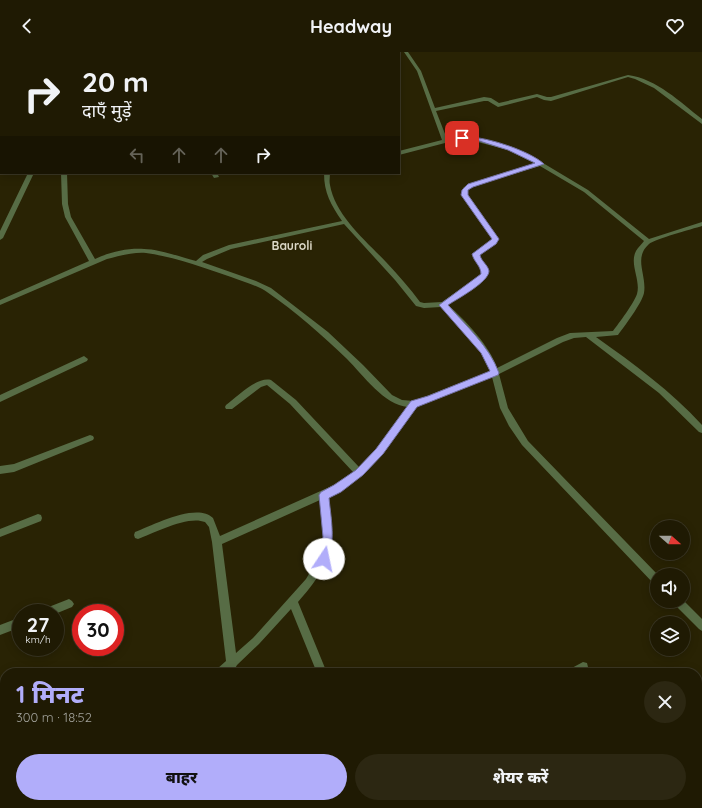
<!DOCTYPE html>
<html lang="hi">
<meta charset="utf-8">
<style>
:root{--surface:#1f1a03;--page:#2c2712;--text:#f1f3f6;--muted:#a1a19a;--line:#3c3825;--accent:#b1adfa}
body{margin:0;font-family:Quicksand,"Noto Sans Devanagari",sans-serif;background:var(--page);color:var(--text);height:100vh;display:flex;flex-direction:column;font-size:15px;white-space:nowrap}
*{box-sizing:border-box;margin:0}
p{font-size:13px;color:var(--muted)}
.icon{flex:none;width:22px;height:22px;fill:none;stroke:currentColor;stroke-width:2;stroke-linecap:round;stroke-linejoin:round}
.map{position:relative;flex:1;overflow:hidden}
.sheet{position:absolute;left:0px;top:616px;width:702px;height:140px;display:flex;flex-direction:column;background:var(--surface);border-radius:16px 16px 0 0;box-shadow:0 2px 10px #0003,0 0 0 1px var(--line)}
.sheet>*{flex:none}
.top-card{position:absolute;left:0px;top:0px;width:400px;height:122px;box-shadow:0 2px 10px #0003,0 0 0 1px var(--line);background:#1f1a03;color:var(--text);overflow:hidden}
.needle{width:26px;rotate:111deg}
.controls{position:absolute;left:650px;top:468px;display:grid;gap:8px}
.controls a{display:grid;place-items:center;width:40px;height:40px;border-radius:50%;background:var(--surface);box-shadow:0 2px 10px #0003,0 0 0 1px var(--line);font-size:20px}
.speed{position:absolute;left:12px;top:552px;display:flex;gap:8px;font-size:20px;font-weight:700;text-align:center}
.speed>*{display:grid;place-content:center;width:52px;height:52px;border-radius:50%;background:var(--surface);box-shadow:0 2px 10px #0003,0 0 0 1px var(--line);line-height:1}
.speed small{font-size:10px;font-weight:400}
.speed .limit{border:6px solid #d22;background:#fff;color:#111}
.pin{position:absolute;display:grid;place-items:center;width:34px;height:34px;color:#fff;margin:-17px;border-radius:8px;box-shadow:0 2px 6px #0006}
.me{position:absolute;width:44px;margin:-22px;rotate:11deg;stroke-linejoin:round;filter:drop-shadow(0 0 3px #0008)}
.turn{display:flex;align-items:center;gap:14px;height:84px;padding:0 16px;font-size:18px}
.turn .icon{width:52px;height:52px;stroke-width:2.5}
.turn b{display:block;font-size:28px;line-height:34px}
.lanes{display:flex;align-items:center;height:38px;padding:0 16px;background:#0003;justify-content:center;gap:20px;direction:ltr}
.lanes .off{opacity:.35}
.round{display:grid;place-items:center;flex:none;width:42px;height:42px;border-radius:21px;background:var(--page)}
.head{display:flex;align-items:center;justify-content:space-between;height:68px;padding:0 16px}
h1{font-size:24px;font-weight:800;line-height:30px;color:var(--accent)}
.action{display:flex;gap:8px;margin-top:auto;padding:8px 16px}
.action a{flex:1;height:46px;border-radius:24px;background:var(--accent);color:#111;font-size:16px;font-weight:800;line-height:46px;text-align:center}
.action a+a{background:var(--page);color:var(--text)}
header{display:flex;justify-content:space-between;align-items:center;height:52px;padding:0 16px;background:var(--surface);font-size:18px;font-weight:800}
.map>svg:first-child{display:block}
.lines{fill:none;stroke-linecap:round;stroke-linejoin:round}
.service{fill:#576c45;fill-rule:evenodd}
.minor{fill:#576c45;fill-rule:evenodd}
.route{fill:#b1adfa;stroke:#7370a2}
.labels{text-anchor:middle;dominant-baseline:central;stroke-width:3;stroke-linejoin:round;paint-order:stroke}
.far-quarter-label{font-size:12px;font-weight:bold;fill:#dcd8c7;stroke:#292304}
</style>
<header><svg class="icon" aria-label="back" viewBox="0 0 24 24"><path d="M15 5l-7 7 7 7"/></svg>Headway<svg class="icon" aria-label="heart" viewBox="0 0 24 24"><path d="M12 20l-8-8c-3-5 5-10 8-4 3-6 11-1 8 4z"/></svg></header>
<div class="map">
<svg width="702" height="756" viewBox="0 0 702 756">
<rect width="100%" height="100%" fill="#292304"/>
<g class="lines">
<path class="service" d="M69 547 72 549 74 552 72 555 55 562 39 561 41 558Z
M21 565V575L0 583V573Z"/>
<path class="minor" d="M62 0H74L62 1Z
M106 0H111L106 1Z
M185 0H189V1H185Z
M269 0H273V1H269Z
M334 0H338V1H334Z
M404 0H408L421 19 435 56 484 45 491 46 499 51 537 42 547 45H551L628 23C657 27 680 50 702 67V72L654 36 635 27 628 25 551 49 544 48 537 45 498 55 488 49H484L436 59 447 87 470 84 512 96 543 111 588 138 649 187 702 170V174C692 177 655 187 649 192 633 206 647 223 644 241 642 251 624 275 618 283L596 285C634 312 671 339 702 373V381L699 380 659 341 586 285 574 286 563 290 499 322 508 356 528 389 658 523 657 534 654 532 522 393 509 374 500 356 492 325 417 354 382 403 362 424 340 439 328 444C330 457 333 472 332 485 331 510 314 532 298 550L327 621H317L291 557 259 592 237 613C233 622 224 621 216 621L217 617 226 609 212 490 209 475 205 470C188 463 154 481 138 487L135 486 134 483 135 480C153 473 197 450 213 466L220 484 334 433 353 420 290 352 267 333 261 335 232 357H226L225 355 226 353C237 345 257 324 271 328L296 348 359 415 376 397 408 355C384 353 363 323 347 307 323 284 295 259 267 240 257 233 243 230 231 225 204 216 175 205 146 201 133 200 119 204 107 207L0 253V248L89 209 65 165 62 152 61 121H67L68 152 71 165 95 207C110 200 127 196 144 197 158 197 181 205 196 209L203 203 229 193 342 169C331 153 324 141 324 121H330C330 125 329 129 330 133 335 163 366 189 386 210 398 223 410 236 420 250L424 251 442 250 482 222 481 217 473 202 493 187 462 143 463 136 468 132 536 112 508 98 470 88 445 91 399 103V99L442 88 417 19ZM540 114 584 140 644 189C642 192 638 195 636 199 629 212 641 228 637 242 634 251 619 271 613 279L570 281 557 286 497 316C490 294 465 268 448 253 461 244 479 236 488 223L487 217 479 203 496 191 499 187 468 143V138L472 134ZM344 172 395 228 416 254 424 256 441 255C459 271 484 297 491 319L414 349 402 348 392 343 363 313 328 280 271 236 256 229 202 210 207 207 231 197ZM320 448 324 485 319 505 306 527 253 586 236 601 222 492Z
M0 9H1V11H0Z
M1 65V70L0 71V66Z
M0 109H1V113H0Z
M28 121H34L3 186 0 188V179Z
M211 121H217L219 125 214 126Z
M84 304 88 307 87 309 0 350V343Z
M90 383 93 384 94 386 93 388 14 420 0 422V414L14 412Z
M38 462 41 463 42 466 41 469 0 485V477Z
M683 548 702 567V579L699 577 674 552 672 549Z
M583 610 587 611 588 615C585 623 576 621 569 621L570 617Z
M5 725V737L0 739V727Z
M210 751H222V756H210Z
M357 751H374L370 756H353Z"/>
</g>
<path class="route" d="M460 85C479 82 529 98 544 112L473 135 468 138V143L499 187 496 192 480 203C481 209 488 213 489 219 489 230 457 247 448 253 467 275 489 294 499 321L498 323 417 355 383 402 363 423 341 440 329 446C331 467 336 490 327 511L324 512 320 511 318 507 323 485 319 443 321 440 334 433 356 418 376 397 411 349 428 344 490 319 481 301 439 253 481 222C481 214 474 210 472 202L492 187 461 143 462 138 468 132 535 111 508 98 476 88H460Z"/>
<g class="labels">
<g class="far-quarter-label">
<text x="292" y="193">Bauroli</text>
</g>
</g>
</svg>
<div class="controls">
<a><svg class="needle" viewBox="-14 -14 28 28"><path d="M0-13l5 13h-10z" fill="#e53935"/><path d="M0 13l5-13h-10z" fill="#a1a19a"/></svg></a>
<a><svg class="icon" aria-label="sound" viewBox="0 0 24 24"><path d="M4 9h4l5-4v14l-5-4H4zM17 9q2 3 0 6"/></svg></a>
<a><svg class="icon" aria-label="layers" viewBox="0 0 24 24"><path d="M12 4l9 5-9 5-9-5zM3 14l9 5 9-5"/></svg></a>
</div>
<div class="speed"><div>27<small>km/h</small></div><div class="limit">30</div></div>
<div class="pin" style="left:462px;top:86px;background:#d93025"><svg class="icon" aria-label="arrive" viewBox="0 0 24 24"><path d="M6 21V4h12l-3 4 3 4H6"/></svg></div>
<svg class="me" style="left:324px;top:507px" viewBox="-20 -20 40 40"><circle r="19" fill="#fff"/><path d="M0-13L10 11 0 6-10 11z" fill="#b1adfa"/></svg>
<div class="top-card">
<div class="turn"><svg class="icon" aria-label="right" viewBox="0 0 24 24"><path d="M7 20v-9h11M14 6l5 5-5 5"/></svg><div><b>20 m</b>दाएँ मुड़ें</div></div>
<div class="lanes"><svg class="icon off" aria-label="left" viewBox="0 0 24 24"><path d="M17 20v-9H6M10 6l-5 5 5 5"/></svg><svg class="icon off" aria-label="ahead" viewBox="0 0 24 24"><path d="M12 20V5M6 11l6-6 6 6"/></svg><svg class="icon off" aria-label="ahead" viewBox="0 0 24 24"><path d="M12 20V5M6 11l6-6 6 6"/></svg><svg class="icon" aria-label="right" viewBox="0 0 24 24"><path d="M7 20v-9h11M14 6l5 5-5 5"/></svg></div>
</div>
<section class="sheet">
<div class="head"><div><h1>1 मिनट</h1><p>300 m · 18:52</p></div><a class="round"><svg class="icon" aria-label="close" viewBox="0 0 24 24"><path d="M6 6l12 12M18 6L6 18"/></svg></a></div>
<div class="action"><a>बाहर</a><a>शेयर करें</a></div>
</section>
</div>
